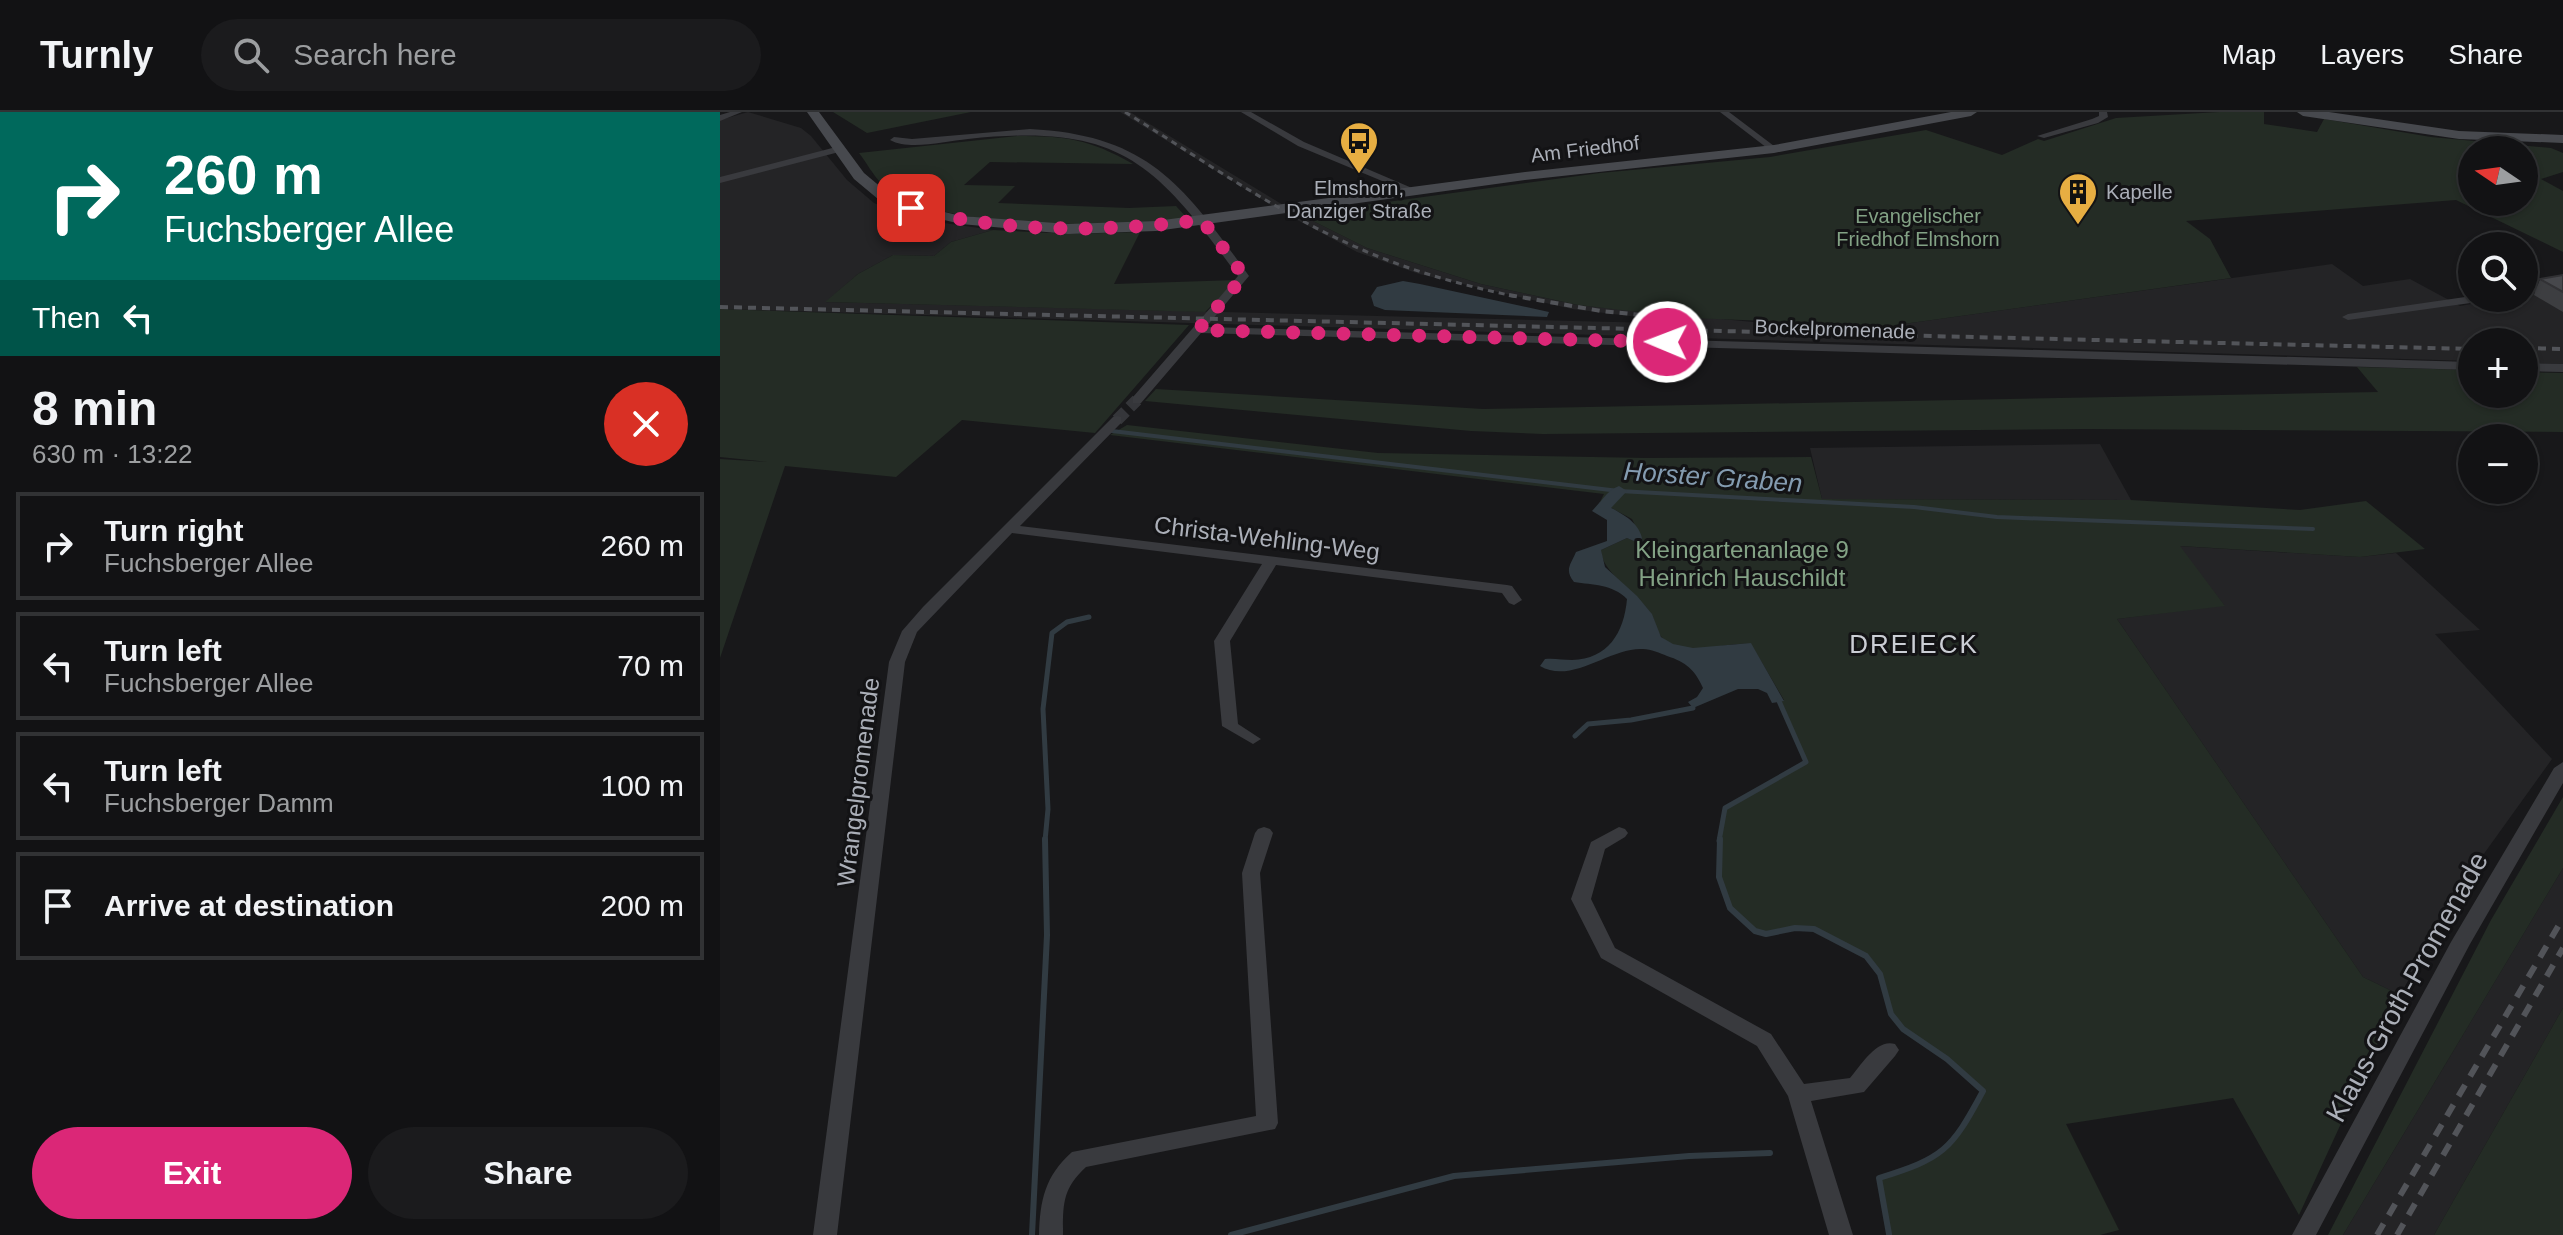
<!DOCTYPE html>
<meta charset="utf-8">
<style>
:root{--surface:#121214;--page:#1b1b1d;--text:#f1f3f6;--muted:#9c9ea0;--line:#313234;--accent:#db2777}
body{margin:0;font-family:Helvetica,sans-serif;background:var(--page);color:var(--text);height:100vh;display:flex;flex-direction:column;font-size:30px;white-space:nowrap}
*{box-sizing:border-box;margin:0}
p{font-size:26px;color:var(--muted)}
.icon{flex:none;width:44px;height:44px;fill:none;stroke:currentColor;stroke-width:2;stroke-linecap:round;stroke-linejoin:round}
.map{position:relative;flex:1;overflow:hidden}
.details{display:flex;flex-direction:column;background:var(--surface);width:720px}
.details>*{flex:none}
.top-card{background:#00695c;color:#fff;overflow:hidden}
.needle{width:52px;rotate:283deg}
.buttons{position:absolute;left:1738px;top:24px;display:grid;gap:16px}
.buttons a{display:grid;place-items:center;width:80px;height:80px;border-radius:50%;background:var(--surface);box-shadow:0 2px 6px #0004,0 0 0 2px var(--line);font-size:40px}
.pin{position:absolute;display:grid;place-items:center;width:68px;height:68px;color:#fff;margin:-34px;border-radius:16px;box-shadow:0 4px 12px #0006}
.me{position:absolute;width:88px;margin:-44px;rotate:271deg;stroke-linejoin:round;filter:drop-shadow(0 0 6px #0008)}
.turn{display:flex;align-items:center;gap:28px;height:168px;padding:0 32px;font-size:36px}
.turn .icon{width:104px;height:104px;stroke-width:2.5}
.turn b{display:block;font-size:56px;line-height:68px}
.then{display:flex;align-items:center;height:76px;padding:0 32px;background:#0003;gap:16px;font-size:30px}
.round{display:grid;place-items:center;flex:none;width:84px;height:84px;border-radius:42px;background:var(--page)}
.summary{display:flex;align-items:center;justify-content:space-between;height:136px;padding:0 32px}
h1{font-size:48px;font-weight:800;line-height:60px}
.action{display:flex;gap:16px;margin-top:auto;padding:16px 32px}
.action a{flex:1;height:92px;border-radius:48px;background:var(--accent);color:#fff;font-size:32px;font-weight:800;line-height:92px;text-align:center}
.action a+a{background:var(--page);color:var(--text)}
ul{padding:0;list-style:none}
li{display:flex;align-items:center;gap:24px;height:108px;margin:0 16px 12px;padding:0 16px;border:4px solid var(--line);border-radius:0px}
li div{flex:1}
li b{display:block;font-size:30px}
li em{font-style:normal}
header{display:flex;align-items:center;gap:48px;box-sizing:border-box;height:112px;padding:0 40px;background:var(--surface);border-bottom:2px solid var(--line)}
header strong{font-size:38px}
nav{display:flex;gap:44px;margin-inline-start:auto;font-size:28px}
.search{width:560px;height:72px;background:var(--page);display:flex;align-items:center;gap:20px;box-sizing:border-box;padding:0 28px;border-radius:44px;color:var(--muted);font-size:30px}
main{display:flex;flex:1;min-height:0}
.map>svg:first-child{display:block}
.built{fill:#242426}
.green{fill:#242c25;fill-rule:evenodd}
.water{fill:#313b42}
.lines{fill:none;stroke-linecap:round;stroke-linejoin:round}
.stream-far2{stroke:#313b42;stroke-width:4}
.stream-far1{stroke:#313b42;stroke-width:5}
.stream{stroke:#313b42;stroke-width:6}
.canal{fill:#313b42;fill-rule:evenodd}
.street-tunnel{stroke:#35363a;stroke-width:12;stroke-dasharray:12 6;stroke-linecap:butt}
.street{fill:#393a3e;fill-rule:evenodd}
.secondary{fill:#47494e;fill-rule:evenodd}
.rail-far2{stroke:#525459;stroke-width:3;stroke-dasharray:6 5;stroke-linecap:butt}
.rail-far1{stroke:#525459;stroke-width:4;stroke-dasharray:8 6;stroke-linecap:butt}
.rail{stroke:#525459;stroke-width:6;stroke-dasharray:13 10;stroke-linecap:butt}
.wall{fill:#3d3e41}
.building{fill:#47484c;stroke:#323235;stroke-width:2}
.route{stroke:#db2777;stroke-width:14;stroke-dasharray:0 25.2}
.labels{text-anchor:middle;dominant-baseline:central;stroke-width:6;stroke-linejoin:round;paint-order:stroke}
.far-street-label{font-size:20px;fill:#abafb8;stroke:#131315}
.far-poi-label{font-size:20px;fill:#abafb8;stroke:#131315}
.far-park-label{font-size:20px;fill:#83a285;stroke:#131315}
.street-label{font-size:24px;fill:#abafb8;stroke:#131315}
.park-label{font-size:24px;fill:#83a285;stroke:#131315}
.water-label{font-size:26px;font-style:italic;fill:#849cb1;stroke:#131315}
.neighbourhood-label{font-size:26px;letter-spacing:2px;fill:#cbced5;stroke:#131315}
.near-street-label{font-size:28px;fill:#abafb8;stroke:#131315}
</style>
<header>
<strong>Turnly</strong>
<div class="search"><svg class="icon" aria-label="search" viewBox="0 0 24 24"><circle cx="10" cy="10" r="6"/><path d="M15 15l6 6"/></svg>Search here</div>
<nav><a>Map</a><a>Layers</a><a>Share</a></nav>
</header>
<main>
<section class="details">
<div class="top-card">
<div class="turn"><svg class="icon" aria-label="right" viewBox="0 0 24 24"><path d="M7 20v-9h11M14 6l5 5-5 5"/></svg><div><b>260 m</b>Fuchsberger Allee</div></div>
<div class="then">Then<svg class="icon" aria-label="left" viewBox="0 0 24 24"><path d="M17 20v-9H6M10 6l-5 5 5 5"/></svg></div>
</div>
<div class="summary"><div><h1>8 min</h1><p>630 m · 13:22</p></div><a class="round" style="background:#d93025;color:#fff"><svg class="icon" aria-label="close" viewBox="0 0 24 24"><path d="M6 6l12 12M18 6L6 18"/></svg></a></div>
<ul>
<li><svg class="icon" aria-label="right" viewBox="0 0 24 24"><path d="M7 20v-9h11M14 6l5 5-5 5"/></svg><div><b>Turn right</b><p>Fuchsberger Allee</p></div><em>260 m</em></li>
<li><svg class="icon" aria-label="left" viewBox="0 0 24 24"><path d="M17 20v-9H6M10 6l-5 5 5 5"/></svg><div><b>Turn left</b><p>Fuchsberger Allee</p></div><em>70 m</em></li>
<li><svg class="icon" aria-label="left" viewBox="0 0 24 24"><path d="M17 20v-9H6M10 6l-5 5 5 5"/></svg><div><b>Turn left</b><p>Fuchsberger Damm</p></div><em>100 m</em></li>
<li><svg class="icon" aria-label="arrive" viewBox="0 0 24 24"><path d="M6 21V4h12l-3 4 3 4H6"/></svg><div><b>Arrive at destination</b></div><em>200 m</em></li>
</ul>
<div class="action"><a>Exit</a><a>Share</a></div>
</section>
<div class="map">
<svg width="1843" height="1123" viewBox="0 0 1843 1123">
<rect width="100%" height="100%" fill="#18181a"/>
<path class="built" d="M28 0 81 16 91 24 127 68 154 91 196 107 273 118 231 130 214 144 173 143 138 162 106 190 975 212 852 197 699 162 637 140 568 103 579 102 647 136 761 172 858 193 1033 210 1169 214 1612 152 1643 174 1690 167 1740 194 1783 186H1804V182L1843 175V252L1804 251V230H1752V249L0 197V8Z
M400 0H410L563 93 553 94Z
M1380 332 1411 388 1102 387 1090 336Z
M1458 434 1640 445 1676 441 1760 518 1715 522 1832 647 1758 750 1680 883 1643 865 1397 507 1504 493Z
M1843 756V896L1714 1123H1623Z"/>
<path class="green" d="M113 0H251L147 21Z
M1499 0H1544V12L1597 20 1604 7 1711 25 1831 36 1843 41V60L1821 67 1843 79V140L1736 88 1466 109 1490 127 1511 166 1169 214 971 206 858 193 761 172 647 136 579 102 880 61 1050 45 1206 18 1282 43 1318 27 1324 29 1396 6ZM1752 38H1804V90H1752Z
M297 24C347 24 369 27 413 52L270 50 244 73 295 74 278 91 409 96 456 94 467 106C395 114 217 122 161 71 153 63 146 50 139 41Z
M273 118 351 122 420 120 394 172 517 168 485 200 105 190 138 162 173 143 214 144 231 130Z
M0 197 469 213 375 321 242 308 176 365 65 354 0 546V347L48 350 0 345Z
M1637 255 1752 258V282H1804V260L1843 261V320L1366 317 823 322 751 319 425 289 436 277 763 297 1658 280Z
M407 313 658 341 926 346 1091 345 1102 387 1411 388 1580 398 1646 389 1705 437 1640 445 1460 434 1505 494 1397 507 1643 865 1680 883 1579 1103 1513 986 1346 1012 1399 1118 1380 1123H1170L1159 1066C1174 1061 1194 1058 1208 1050 1234 1035 1250 1005 1262 979L1227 947 1183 917 1171 902 1160 862 1146 844 1094 817 1075 816 1046 822 1035 819 1010 796 999 765 997 742 1005 696 1062 666 1086 649 1059 589 1064 588 1031 532C1009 530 984 540 962 535 955 534 944 529 940 523 936 517 935 507 930 500 917 482 880 458 881 438L907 426 924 432 912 407 880 390 884 382 390 323Z
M1843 685V756L1623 1123H1608L1771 808Z
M1843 896V1123H1714Z"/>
<path class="water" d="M683 169 700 172 829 200 827 205 665 198 654 194 651 184 657 175Z
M880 390C900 401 922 409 923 433L907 426 881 438 885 455 917 484 932 502 941 525 953 532 973 536 1031 531 1064 589 1052 591 1047 581 1038 577H1018L973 596 968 590 977 585 983 576C975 558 966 550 947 544 940 541 931 537 923 537 890 535 852 573 820 554L825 547C834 546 843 548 852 548 888 547 904 521 907 487 892 472 873 473 854 470 844 458 851 452 856 440L887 429V408L872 399Z"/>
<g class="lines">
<path class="stream-far2" d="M392 319 899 379 1194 395 1277 405 1593 417"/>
<path class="stream-far1" d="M855 624 868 612 911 608 973 596
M325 729 328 697 323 597 332 521 347 510 369 505
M999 729 1005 696 1086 650 1059 589"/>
<path class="stream" d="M1000 727 999 765 1010 796 1035 819 1046 822 1075 816 1094 817 1146 844 1160 862 1171 902 1183 917 1227 947 1263 979C1231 1039 1223 1046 1159 1066L1169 1122
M312 1123 327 823 325 727
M511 1123 734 1064 969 1044 1050 1041"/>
<path class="canal" d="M899 374 907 379 891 396H881L878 393C883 386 890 377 899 374Z"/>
<path class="street-tunnel" d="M397 308 417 288"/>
<path class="street" d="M10 0H22L0 9V3Z
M521 0H531L584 30 699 79 691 81 578 34Z
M1000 0H1009L1058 37 1051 39Z
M1379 0H1387L1388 5 1378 11 1324 26 1317 24 1372 7 1379 4Z
M310 17C429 23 464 74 529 164L486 215 1752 250V258L481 221 421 291H413V285L518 164C434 49 399 11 248 27 225 29 190 39 170 28L174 25 192 27Z
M120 34 123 35V39L0 71V65Z
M1843 169V175L1804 182V176Z
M1752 184 1770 186 1765 189 1628 208 1622 205 1628 202Z
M1804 251 1843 252V260L1804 259Z
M397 304 401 305V311L300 414 787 473 792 474 802 488 794 493 789 491 782 481 556 453 510 529 518 612 541 627 533 632 502 614 494 529 542 452 292 421 197 520 185 550 117 1123H93L169 550 182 519 203 495 393 305Z
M1843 650V671L1750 832 1596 1123H1572L1731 830 1834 656Z
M544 715 550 717 553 721 540 761 558 1011 555 1017 366 1055C342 1077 343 1093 343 1123H319C320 1088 325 1064 352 1040L536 1004 522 761 535 721 538 717Z
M899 715 905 717 908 721 905 725 885 737 871 787 895 836 1051 922 1084 972 1130 966C1141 953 1157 926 1175 932L1179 938 1175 944 1144 980 1091 989 1133 1123H1109L1068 984 1037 934 881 846 851 787 871 730Z"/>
<path class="secondary" d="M87 0H99L144 61 168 81 196 93 241 104 348 112 436 109 805 60 1054 33 1231 0H1257L1251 4 1054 41 805 68 436 119 348 122 241 112 186 99 158 87 134 67Z
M1577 0H1609L1739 19 1843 23V31L1739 27 1583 4Z"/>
<path class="rail-far2" d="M405 0C483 48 560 103 645 139 694 160 745 174 798 185"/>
<path class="rail-far1" d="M789 183 881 199 963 207
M0 195 1752 237
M1804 236 1843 237"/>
<path class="rail" d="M1657 1123 1843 806
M1677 1123 1843 836"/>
</g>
<path class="wall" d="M1843 163V200L1814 183 1820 167Z"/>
<path class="building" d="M1843 163V180L1820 167Z"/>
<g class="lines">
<path class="route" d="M191 96C287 122 385 120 482 108L524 164 478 218 947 230"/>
</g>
<defs>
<g id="bus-pin" transform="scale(2)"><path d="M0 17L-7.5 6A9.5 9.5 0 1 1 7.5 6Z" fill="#e7ae42" stroke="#131315"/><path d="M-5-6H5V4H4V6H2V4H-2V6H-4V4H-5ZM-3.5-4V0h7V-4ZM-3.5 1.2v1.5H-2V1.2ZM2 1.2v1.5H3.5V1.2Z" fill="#111"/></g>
<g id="building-pin" transform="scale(2)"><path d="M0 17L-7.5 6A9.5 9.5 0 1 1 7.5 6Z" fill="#e7ae42" stroke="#131315"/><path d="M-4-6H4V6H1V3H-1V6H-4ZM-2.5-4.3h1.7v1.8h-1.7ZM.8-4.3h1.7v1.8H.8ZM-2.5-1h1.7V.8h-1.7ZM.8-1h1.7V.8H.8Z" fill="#111"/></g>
</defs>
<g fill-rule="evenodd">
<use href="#bus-pin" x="639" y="29"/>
<use href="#building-pin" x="1358" y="80"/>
</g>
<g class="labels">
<g class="far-street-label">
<text transform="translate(865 37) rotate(-7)">Am Friedhof</text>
<text transform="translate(1115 217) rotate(2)">Bockelpromenade</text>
</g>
<g class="far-poi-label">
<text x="639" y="76">Elmshorn,<tspan x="639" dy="23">Danziger Straße</tspan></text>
<text x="1386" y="80" text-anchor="start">Kapelle</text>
</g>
<g class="far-park-label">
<text x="1198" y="104">Evangelischer<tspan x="1198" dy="23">Friedhof Elmshorn</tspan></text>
</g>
<g class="street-label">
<text transform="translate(547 426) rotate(7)">Christa-Wehling-Weg</text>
<text transform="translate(138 670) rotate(-83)">Wrangelpromenade</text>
</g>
<g class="park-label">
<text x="1022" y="437">Kleingartenanlage 9<tspan x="1022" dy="28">Heinrich Hauschildt</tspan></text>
</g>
<g class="water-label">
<text transform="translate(993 365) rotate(4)">Horster Graben</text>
</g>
<g class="neighbourhood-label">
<text x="1194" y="532">DREIECK</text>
</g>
<g class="near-street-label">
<text transform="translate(1687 875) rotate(-61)">Klaus-Groth-Promenade</text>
</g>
</g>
</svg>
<div class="buttons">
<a><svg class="needle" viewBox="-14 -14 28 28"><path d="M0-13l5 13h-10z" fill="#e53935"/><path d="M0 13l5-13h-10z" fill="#9c9ea0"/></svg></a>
<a><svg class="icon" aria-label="search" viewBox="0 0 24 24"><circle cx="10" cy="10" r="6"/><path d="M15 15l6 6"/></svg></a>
<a>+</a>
<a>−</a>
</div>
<div class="pin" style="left:191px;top:96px;background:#d93025"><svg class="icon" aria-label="arrive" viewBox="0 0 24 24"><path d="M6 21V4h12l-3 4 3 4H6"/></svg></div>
<svg class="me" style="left:947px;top:230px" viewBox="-20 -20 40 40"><circle r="17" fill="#db2777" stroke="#fff" stroke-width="3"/><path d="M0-11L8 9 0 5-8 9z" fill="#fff"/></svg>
</div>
</main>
